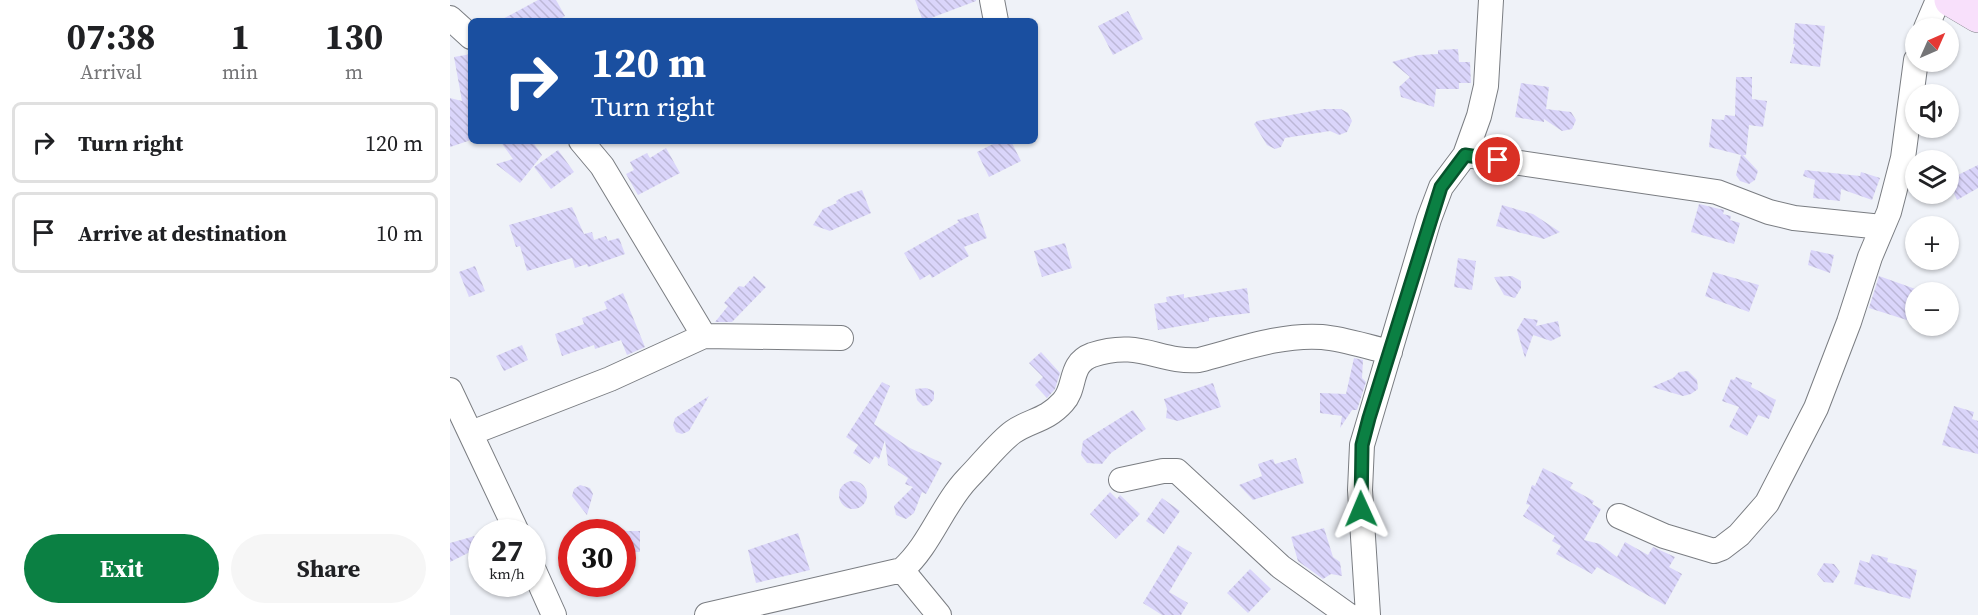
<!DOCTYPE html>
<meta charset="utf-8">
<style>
:root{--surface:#fff;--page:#f6f6f6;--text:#202124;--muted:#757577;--line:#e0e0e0;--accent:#0b8043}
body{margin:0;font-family:"Source Serif 4",serif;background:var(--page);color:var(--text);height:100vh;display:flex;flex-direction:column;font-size:22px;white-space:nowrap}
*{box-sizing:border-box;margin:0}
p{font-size:20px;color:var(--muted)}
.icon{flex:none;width:33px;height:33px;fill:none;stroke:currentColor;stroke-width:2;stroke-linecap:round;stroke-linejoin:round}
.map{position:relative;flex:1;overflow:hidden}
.drawer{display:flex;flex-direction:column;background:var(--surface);width:450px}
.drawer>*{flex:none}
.guide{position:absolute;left:18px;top:18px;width:570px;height:126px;border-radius:9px;box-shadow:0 2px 4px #0004;background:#1a4fa0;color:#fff;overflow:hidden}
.needle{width:39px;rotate:45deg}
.fabs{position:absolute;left:1455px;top:18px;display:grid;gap:12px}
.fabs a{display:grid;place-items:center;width:54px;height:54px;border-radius:50%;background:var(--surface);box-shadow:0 2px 4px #0004;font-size:30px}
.speed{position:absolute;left:18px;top:519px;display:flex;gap:12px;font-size:30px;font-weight:700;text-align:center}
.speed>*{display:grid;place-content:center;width:78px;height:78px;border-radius:50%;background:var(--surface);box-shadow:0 2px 4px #0004;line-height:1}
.speed small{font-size:15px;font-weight:400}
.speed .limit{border:9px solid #d22;background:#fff;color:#111}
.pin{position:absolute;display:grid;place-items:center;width:51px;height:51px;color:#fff;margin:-26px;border:3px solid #fff;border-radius:50%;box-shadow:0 2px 6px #0007}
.me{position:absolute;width:66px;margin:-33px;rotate:359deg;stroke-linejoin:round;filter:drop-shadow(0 0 4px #0008)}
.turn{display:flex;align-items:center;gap:21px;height:126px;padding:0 24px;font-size:27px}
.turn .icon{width:78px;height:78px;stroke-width:2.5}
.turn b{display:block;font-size:42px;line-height:51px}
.eta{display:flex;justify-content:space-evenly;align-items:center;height:102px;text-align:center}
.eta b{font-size:36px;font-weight:700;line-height:42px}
.primary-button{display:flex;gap:12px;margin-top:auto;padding:12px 24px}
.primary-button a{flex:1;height:69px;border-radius:36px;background:var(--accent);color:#fff;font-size:24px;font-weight:700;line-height:69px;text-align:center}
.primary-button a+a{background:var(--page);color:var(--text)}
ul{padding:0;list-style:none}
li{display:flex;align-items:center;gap:18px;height:81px;margin:0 12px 9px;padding:0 12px;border:3px solid var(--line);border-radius:9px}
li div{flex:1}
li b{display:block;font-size:22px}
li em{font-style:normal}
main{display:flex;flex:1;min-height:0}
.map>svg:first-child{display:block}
.building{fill:url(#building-back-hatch)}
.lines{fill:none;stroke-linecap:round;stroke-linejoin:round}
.street-casing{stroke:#7a7d82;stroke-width:26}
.secondary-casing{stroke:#7a7d82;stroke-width:34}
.street{stroke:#fff;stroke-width:24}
.secondary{stroke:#f8e0fb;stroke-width:33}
.route-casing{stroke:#07532c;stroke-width:15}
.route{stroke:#0b8043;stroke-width:10}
</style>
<main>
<section class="drawer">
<div class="eta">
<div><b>07:38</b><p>Arrival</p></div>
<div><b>1</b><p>min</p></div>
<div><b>130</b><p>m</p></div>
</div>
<ul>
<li><svg class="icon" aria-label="right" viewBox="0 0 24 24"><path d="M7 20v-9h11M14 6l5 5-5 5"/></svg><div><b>Turn right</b></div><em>120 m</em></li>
<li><svg class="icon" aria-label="arrive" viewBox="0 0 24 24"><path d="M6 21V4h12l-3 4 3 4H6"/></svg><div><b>Arrive at destination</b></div><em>10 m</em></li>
</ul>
<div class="primary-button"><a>Exit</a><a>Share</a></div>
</section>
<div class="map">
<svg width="1528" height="615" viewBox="0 0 1528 615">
<defs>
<pattern id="building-back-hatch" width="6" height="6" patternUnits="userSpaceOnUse" patternTransform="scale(1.5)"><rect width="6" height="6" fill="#dad5fa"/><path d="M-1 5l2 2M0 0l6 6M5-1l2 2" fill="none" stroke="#bcb7d7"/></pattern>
</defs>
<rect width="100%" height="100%" fill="#eff2f8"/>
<path class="building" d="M88 0H106L115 16 107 21H49Z
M465 0H526V1L473 21Z
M678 11 693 39 663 55 648 26Z
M1345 23 1375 26 1370 67 1340 63 1345 44H1343Z
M1008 49 1009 62H1020L1021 83H1009V89H986L984 107 951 97 949 87 960 77 942 62 968 55 988 54V50Z
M21 54V140L0 147V98L12 101 4 57Z
M1286 77H1302V99L1317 101 1313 127 1299 125 1296 155H1293L1308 171 1305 180 1299 184 1290 181 1286 175 1291 155 1259 147 1262 119 1274 120 1275 115 1285 116Z
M1071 83 1099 87 1096 109 1121 112 1126 120 1122 129 1112 131 1094 119V122L1065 117Z
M874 109H891L898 113 902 121 897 132 889 135 880 131 835 138 831 147 825 149 817 145 804 124 807 121Z
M50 141H82L92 155 70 183 46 164 63 159Z
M549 141H561L571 161 539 177 527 152Z
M216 148 230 173 188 195 176 174 184 170 180 162 197 153 200 158Z
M108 150 124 172 101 189 84 167Z
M1528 165V188L1507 200 1498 180Z
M1355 170 1410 176 1411 172 1430 178 1422 200 1391 189 1390 201 1363 198 1365 180 1353 176Z
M412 190 421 213 380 231 363 225 373 209 387 203 386 201 396 195Z
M1249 204 1274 210 1273 214 1281 216 1280 220 1290 223 1284 244 1241 232Z
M1052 205 1083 214 1110 232 1094 239 1046 226Z
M122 207 134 234 142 232 144 240 156 236 158 241 169 238 175 254 138 267 137 264 125 268 122 258 77 271 70 246 66 247 59 225Z
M528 213 537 238 514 247 519 256 482 278 480 274 470 280 454 253 509 222 507 220Z
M615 243 622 268 592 277 584 251Z
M1361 250 1384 255 1380 273 1358 265Z
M1008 258 1026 261 1022 290 1004 287Z
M25 266 35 291 19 297 9 272Z
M1263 272 1309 285 1299 312 1255 296Z
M304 276 316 287 282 322H265L278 306 274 303 289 286 294 287Z
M1062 276 1071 281V288L1065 298 1054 295 1044 277Z
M1429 276 1471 291 1466 292V305L1460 321 1419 308Z
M797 288 800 313 759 318V321L708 330 704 304 717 302 716 297 734 294V298Z
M173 293 195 347 177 355 171 340 145 349 144 345 112 356 105 334 134 324 132 318 157 309 154 302Z
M1074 318 1088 320 1086 326 1108 321 1111 336 1101 341 1083 335 1075 358 1067 330Z
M72 345 78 360 54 371 46 356Z
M591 352 610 373 605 389 597 398 585 385 593 377 579 363Z
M904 358 913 360 912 378 916 382 907 410H902L890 428 892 416 870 413V393L896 394Z
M1238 371 1247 380 1248 389 1241 394 1233 396 1202 387 1223 378 1229 372Z
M1286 377 1302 383 1301 387 1326 400 1319 419 1308 415 1297 436 1279 427 1289 407 1272 401 1281 379 1284 380Z
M432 382 440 386 424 424 460 448 492 463 476 494 472 492 464 513 456 519 446 515 444 506 463 487 455 484 458 478 438 465 435 440 429 459 425 456 420 464 403 453 408 445 396 437Z
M763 383 771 407 728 421 716 418 717 409 714 399Z
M476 388 484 391V399L479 405 473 406 467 400 465 389Z
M259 396 239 431 232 434 226 432 223 425 225 418Z
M1504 406 1524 412 1522 419 1528 421V454L1492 445Z
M683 410 696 429 661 453 652 464 637 463 631 455 633 441Z
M846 458 854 483 803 500 789 485 812 476 808 464 823 459 825 464Z
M1093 468 1123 483 1120 488 1144 501 1142 504 1151 509 1134 540 1150 544 1167 557 1175 542 1198 555 1203 547 1225 557 1219 567 1232 574 1215 605 1147 567 1142 574 1106 554 1111 546 1102 541 1105 536 1073 516 1080 505 1076 504 1082 485 1085 486Z
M389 495a14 14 0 1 1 28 0a14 14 0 1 1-28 0Z
M130 485 140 488 143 494 137 515 122 496 124 489Z
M660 492 667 499 670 495 690 514 666 539 640 514Z
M712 498 730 511 714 534 696 521Z
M874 528 883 557 890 562 892 576 881 574 873 579 848 561 841 537Z
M172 531H190V552H172Z
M348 533 360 570 306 583 298 550Z
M32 534V546L0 562V543Z
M728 545 742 553 719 592 738 603 731 615H712L693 603Z
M1422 554 1438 558 1437 562 1467 570 1460 599 1404 584 1410 560 1419 563Z
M1374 563 1384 564 1390 572 1383 583 1374 582 1367 574Z
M800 569 821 589 798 613 777 593Z"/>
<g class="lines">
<g class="street-casing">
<path id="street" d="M542 0 546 21
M0 18 21 37
M1476 28 1488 0
M131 141 152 166 254 336
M1015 155 1267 192 1319 212 1344 218 1432 227
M0 390 67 532
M21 433 160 379 254 336 391 338
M671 480 713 471H727L831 567 898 615
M1169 516 1214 536 1264 551 1272 548 1289 535 1317 503 1366 408 1399 322 1420 257 1439 212 1453 158 1466 60
M82 566 104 615
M452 570 489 615
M257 615 452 570C481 544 492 505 518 478 531 465 549 442 563 432 580 420 596 421 613 402 627 387 618 364 642 355 690 339 709 363 749 360 788 350 831 334 872 337 895 339 917 347 940 352
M918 615 910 490 912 445 979 219 991 187 1015 155 1029 116 1036 86 1041 0"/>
</g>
<g class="secondary-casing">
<path id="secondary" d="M1501 0 1528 16"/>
</g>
<use href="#street" class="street"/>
<use href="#secondary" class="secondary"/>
</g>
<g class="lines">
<g class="route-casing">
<path id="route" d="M911 509 912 445 919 418 991 187 1015 155 1048 160"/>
</g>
<use href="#route" class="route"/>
</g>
</svg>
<div class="fabs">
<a><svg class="needle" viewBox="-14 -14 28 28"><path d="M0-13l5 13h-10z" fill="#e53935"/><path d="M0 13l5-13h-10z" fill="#757577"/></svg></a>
<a><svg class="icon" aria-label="sound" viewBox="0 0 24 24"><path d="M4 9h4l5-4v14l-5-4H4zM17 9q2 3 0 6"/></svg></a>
<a><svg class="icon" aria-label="layers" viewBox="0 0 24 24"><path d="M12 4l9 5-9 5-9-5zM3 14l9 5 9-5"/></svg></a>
<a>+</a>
<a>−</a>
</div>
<div class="speed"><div>27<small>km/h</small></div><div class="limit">30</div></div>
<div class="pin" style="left:1048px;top:160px;background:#d93025"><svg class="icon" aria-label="arrive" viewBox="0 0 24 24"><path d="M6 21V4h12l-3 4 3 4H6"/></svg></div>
<svg class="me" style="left:911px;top:509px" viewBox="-20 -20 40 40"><path d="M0-17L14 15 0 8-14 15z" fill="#0b8043" stroke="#fff" stroke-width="4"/></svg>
<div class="guide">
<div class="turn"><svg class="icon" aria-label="right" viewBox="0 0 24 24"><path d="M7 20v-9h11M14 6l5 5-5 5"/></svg><div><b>120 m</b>Turn right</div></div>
</div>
</div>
</main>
